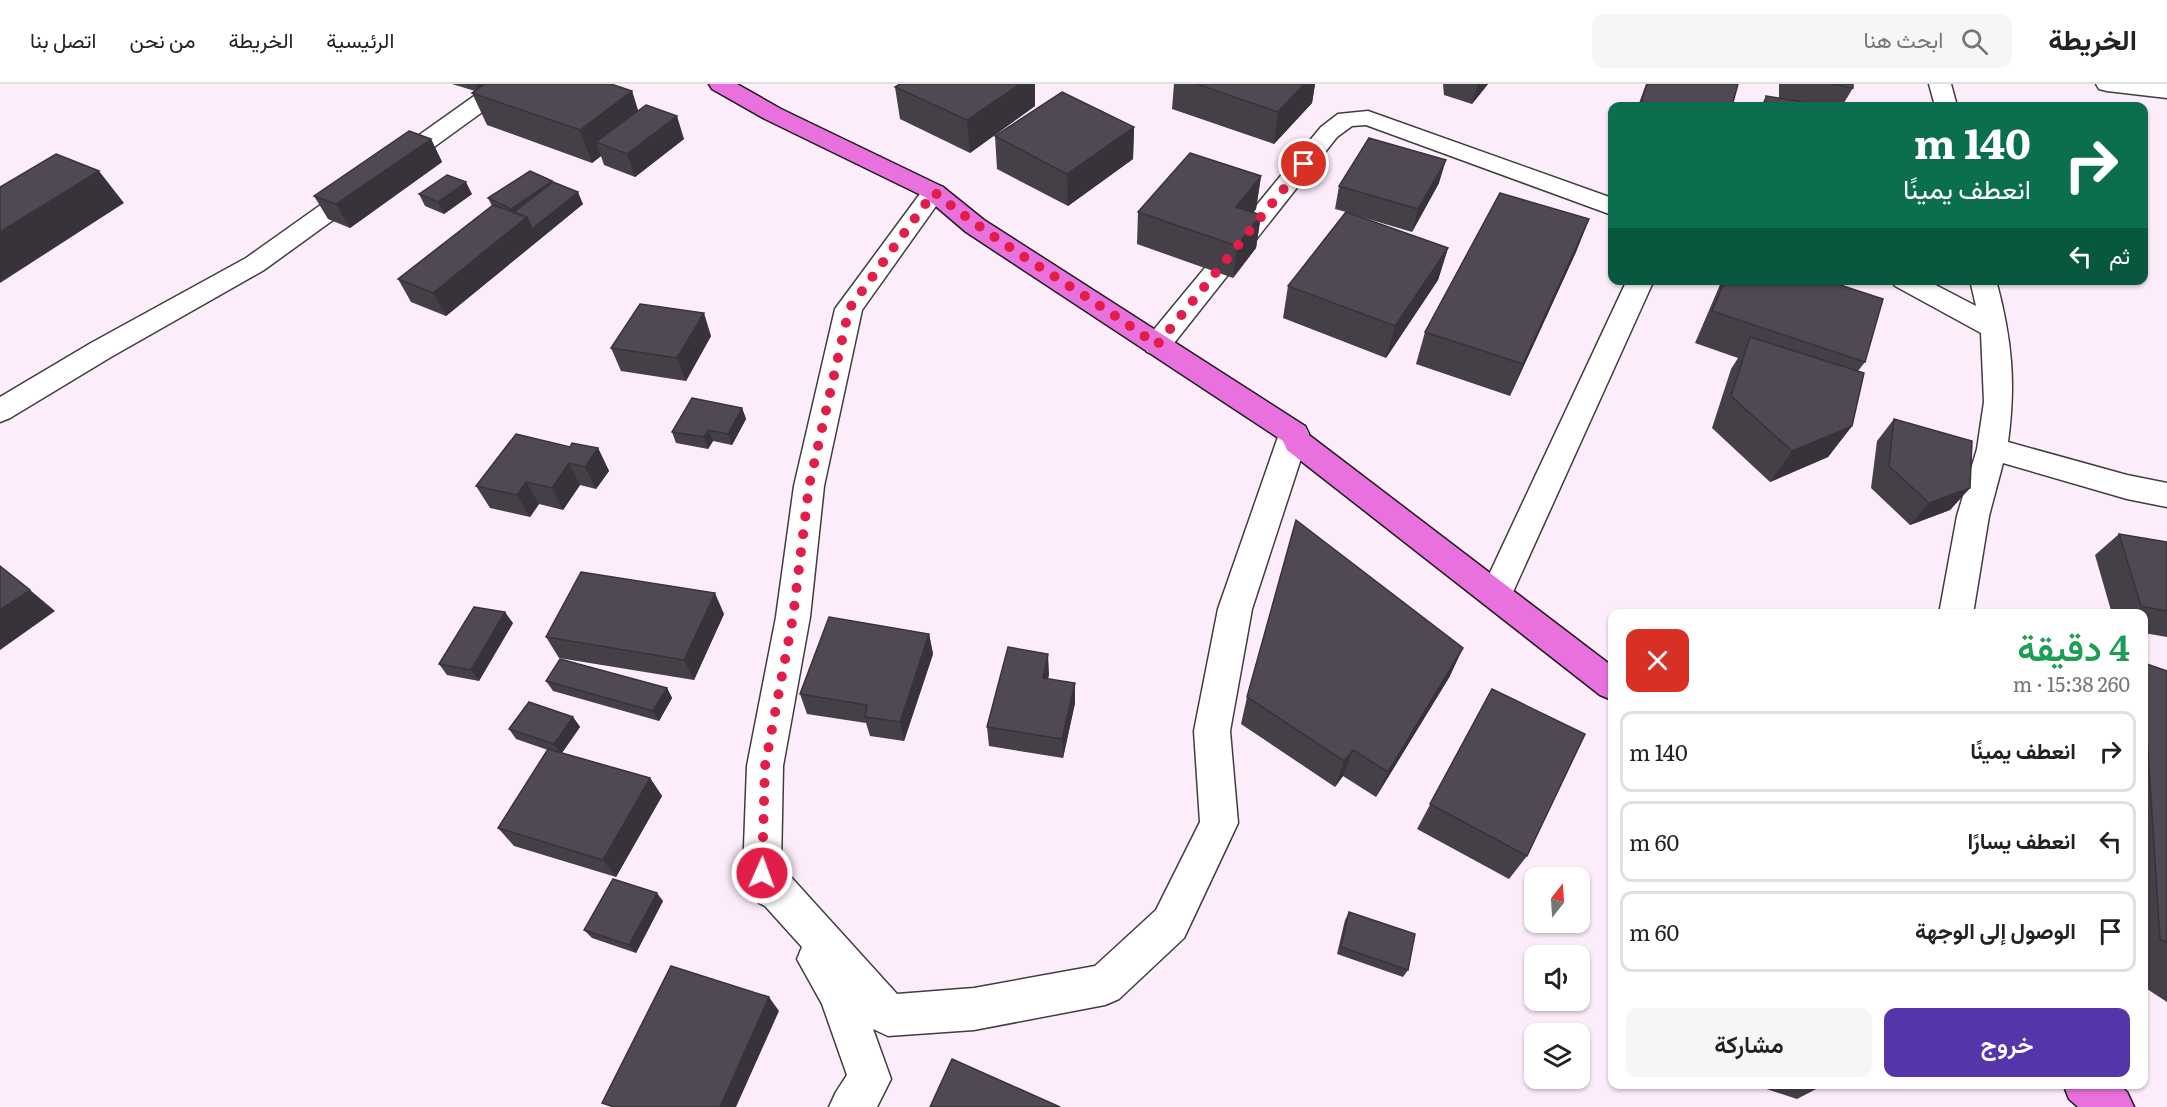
<!DOCTYPE html>
<html lang="ar">
<meta charset="utf-8">
<style>
:root{--surface:#fff;--page:#f6f6f6;--text:#222;--muted:#767676;--line:#e0e0e0;--accent:#5635aa}
body{margin:0;font-family:Literata,Vazirmatn,serif;background:var(--page);color:var(--text);direction:rtl;height:100vh;display:flex;flex-direction:column;font-size:22px;white-space:nowrap}
*{box-sizing:border-box;margin:0}
p{font-size:20px;color:var(--muted)}
.icon{flex:none;width:33px;height:33px;fill:none;stroke:currentColor;stroke-width:2;stroke-linecap:round;stroke-linejoin:round}
.map{position:relative;flex:1;overflow:hidden;direction:ltr}
.sheet{position:absolute;left:1608px;top:525px;width:540px;height:480px;display:flex;flex-direction:column;background:var(--surface);border-radius:12px;box-shadow:0 2px 4px #0004;direction:rtl}
.sheet>*{flex:none}
.top-card{position:absolute;left:1608px;top:18px;width:540px;height:183px;border-radius:12px;box-shadow:0 2px 4px #0004;direction:rtl;background:#0b6e4f;color:#fff;overflow:hidden}
.needle{width:39px;rotate:17deg}
.fabs{position:absolute;left:1524px;top:783px;display:grid;gap:12px}
.fabs a{display:grid;place-items:center;width:66px;height:66px;border-radius:12px;background:var(--surface);box-shadow:0 2px 4px #0004;font-size:30px}
.pin{position:absolute;display:grid;place-items:center;width:51px;height:51px;color:#fff;margin:-26px;border:3px solid #fff;border-radius:50%;box-shadow:0 2px 6px #0007}
.me{position:absolute;width:66px;margin:-33px;rotate:2deg;stroke-linejoin:round;filter:drop-shadow(0 0 4px #0008)}
.turn{display:flex;align-items:center;gap:21px;height:126px;padding:0 18px;font-size:27px}
.turn .icon{width:78px;height:78px;stroke-width:2.5}
.turn b{display:block;font-size:42px;line-height:51px}
.then{display:flex;align-items:center;height:57px;padding:0 18px;background:#0003;gap:12px;font-size:22px}
.round{display:grid;place-items:center;flex:none;width:63px;height:63px;border-radius:12px;background:var(--page)}
.headline{display:flex;align-items:center;justify-content:space-between;height:102px;padding:0 18px}
h1{font-size:36px;font-weight:600;line-height:45px;color:#1e9e55}
.primary-button{display:flex;gap:12px;margin-top:auto;padding:12px 18px}
.primary-button a{flex:1;height:69px;border-radius:12px;background:var(--accent);color:#fff;font-size:24px;font-weight:600;line-height:69px;text-align:center}
.primary-button a+a{background:var(--page);color:var(--text)}
ul{padding:0;list-style:none}
li{display:flex;align-items:center;gap:18px;height:81px;margin:0 12px 9px;padding:0 6px;border:3px solid var(--line);border-radius:12px}
li div{flex:1}
li b{display:block;font-size:22px}
li em{font-style:normal}
header{display:flex;align-items:center;gap:36px;box-sizing:border-box;height:84px;padding:0 30px;background:var(--surface);border-bottom:2px solid var(--line)}
header strong{font-size:28px}
nav{display:flex;gap:33px;margin-inline-start:auto;font-size:21px}
.search{width:420px;height:54px;background:var(--page);display:flex;align-items:center;gap:15px;box-sizing:border-box;padding:0 21px;border-radius:12px;color:var(--muted);font-size:22px}
.map>svg:first-child{display:block}
.lines{fill:none;stroke-linecap:round;stroke-linejoin:round}
.minor-casing{stroke:#3e3e3e;stroke-width:3}
.major-casing{stroke:#1c1c1c;stroke-width:3}
.minor{fill:#fff;fill-rule:evenodd}
.major{fill:#e871dd;fill-rule:evenodd}
.wall{fill:#453f47}
.shaded-wall{fill:#38333a}
.building{fill:#504953;stroke:#38333a;stroke-width:1.5}
.route{stroke:#e11d48;stroke-width:10;stroke-dasharray:0 18}
</style>
<header>
<strong>الخريطة</strong>
<div class="search"><svg class="icon" aria-label="search" viewBox="0 0 24 24"><circle cx="10" cy="10" r="6"/><path d="M15 15l6 6"/></svg>ابحث هنا</div>
<nav><a>الرئيسية</a><a>الخريطة</a><a>من نحن</a><a>اتصل بنا</a></nav>
</header>
<div class="map">
<svg width="2167" height="1023" viewBox="0 0 2167 1023">
<rect width="100%" height="100%" fill="#fdecfa"/>
<g class="lines">
<g class="minor-casing">
<path id="minor" d="M491 0H517L514 5 264 186 111 273 10 334 0 338V313L91 259 246 174Z
M1929 0H1951L1957 22H1935Z
M2096 0H2167V14L2107 7 2099 5Z
M1368 27 1612 114V131L1366 41 1352 42 1337 53 1167 268 1157 271 1147 268 1143 261 1147 254 1321 43 1338 30Z
M934 100 943 103 946 108 862 226 824 402 810 533 783 682 781 782 897 910 974 904 1095 882 1156 826 1200 738 1194 647 1218 525 1279 350 1283 342 1294 339 1305 342 1309 350 1252 525 1230 647 1238 739 1184 854 1119 915 1105 921 974 946 888 952 873 945 891 995 877 1023H829L836 1008 847 991 822 920 797 875 802 863 765 822 759 819 743 789 747 682 776 533 794 402 835 225 925 103Z
M1627 196H1654L1508 519 1496 523 1484 519 1480 510Z
M1891 196H1926L1976 222 1970 196H1996C2012 255 2016 299 2008 358L2127 391 2167 399V423L2127 415 2003 379 1989 432 1973 530H1939L1957 432 1977 365 1984 318 1981 249 1895 202Z"/>
</g>
<g class="major-casing">
<path id="major" d="M709 0H737L781 25 943 103 984 136 1305 342 1309 351 1612 582V616L1600 611 1287 366 1283 357 966 148 925 113 765 35 712 5Z
M2063 1000H2118L2127 1008 2134 1023H2078L2069 1015Z"/>
</g>
<use href="#minor" class="minor"/>
<use href="#major" class="major"/>
</g>
<path class="wall" d="M452 0H611L632 7 638 27 684 55 635 93 604 81 601 72 592 79 487 41 472 9 475 7Z
M900 0H1035V22L970 69 900 35 895 3Z
M1174 0H1315L1312 19 1274 60 1172 25Z
M1441 0H1488L1472 20 1444 11 1443 0Z
M1646 0H1738L1732 22H1638Z
M1779 0H1853V4L1842 22H1761L1766 12 1779 14Z
M1134 43 1133 75 1068 122 997 85 995 52Z
M431 55 442 78 350 144 328 135 314 112Z
M1261 92 1256 125 1253 129 1261 131 1256 164 1233 194 1137 160 1138 128Z
M553 98 583 120 446 232 411 218 398 195 492 122 488 114Z
M1439 99 1412 148 1348 129 1448 164 1438 196 1386 274 1283 234 1288 202 1346 128 1335 125 1339 102Z
M419 110H472L444 130 425 122Z
M1589 135 1576 168 1510 312 1416 280 1425 248Z
M1722 196H1825L1865 278 1858 287 1852 342 1828 373 1770 398 1712 344 1731 285 1738 274 1695 259Z
M711 252 686 297 621 287 611 264Z
M742 324 746 335 732 361 713 357 708 365 676 359 672 348Z
M1894 335 1970 404 1950 426 1910 441 1871 404 1877 357Z
M570 363 598 364 609 387 596 405 580 401 563 426 539 420 530 433 490 424 476 402Z
M2119 450 2167 458V553L2144 549V530H2112L2095 471Z
M724 530 694 596 559 574 546 553Z
M513 539 479 597 447 591 439 580Z
M929 550 933 570 904 657 870 652 866 639 807 630 800 610Z
M2144 579 2167 587V918L2144 903Z
M1049 590 1048 595 1075 599V619L1063 674 989 662 987 643Z
M1450 592 1376 713 1343 692 1335 703 1241 640 1247 613Z
M546 597 667 604 672 614 659 637 553 607Z
M1492 605 1527 772 1509 795 1417 745Z
M573 633 580 643 562 669 650 694 662 712 616 793 514 762 498 744 548 666 516 655 509 645Z
M663 817 636 869 592 854 584 846Z
M1349 828 1408 886 1403 893 1337 870 1345 836Z
M1751 1000H1826L1797 1015Z"/>
<path class="shaded-wall" d="M476 0H490L479 8Z
M1020 0H1035V22L970 69 967 36Z
M1304 0H1315L1312 19 1274 60 1278 28Z
M1478 0H1488L1472 20Z
M632 7 642 39 596 58 601 72 592 79 580 46Z
M677 32 684 55 635 93 627 70Z
M1134 43 1133 75 1068 122 1067 90Z
M431 55 442 78 350 144 336 120Z
M1446 76 1439 99 1412 148 1418 125Z
M99 87 124 119 0 199V148Z
M1261 92 1256 125 1232 156 1236 123Z
M552 97 557 109 516 137 511 125Z
M466 98 472 110 444 130 438 118Z
M578 108 583 120 446 232 433 209 527 133Z
M1261 131 1256 164 1233 194 1237 162Z
M1589 135 1576 168 1510 312 1523 280Z
M1448 164 1438 196 1386 274 1395 242Z
M704 229 711 252 686 297 677 274Z
M742 324 746 335 732 361 728 350Z
M1852 342 1828 373 1770 398 1792 367Z
M708 346 713 357 708 365 704 353Z
M598 364 609 387 596 405 585 383Z
M569 379 580 401 563 426 552 404Z
M526 398 539 420 530 433 517 411Z
M1970 404 1950 426 1910 441 1929 419Z
M30 506 55 527 0 566V526Z
M715 509 724 530 694 596 684 576Z
M505 528 513 539 479 597 471 586Z
M929 550 933 570 904 657 900 638Z
M1463 564 1450 592 1376 713 1388 688Z
M1048 570 1049 590 1044 613 1043 594Z
M1075 599V619L1063 674 1062 655Z
M667 604 672 614 659 637 653 627Z
M573 633 580 643 561 670 554 660Z
M1353 666 1343 692 1335 703 1344 677Z
M650 694 662 712 616 793 603 776Z
M657 809 663 817 636 869 629 861Z
M769 913 779 927 736 1023H720Z"/>
<path class="building" d="M485 0H611L632 7 580 46 472 9Z
M900 0H1020L967 36 895 3Z
M1197 0H1304L1278 28Z
M1647 0H1738L1732 22H1660L1641 18Z
M1831 0H1853V4Z
M1062 8 1134 43 1067 90 995 52Z
M1766 12 1829 22H1766Z
M646 21 677 32 627 70 596 58Z
M409 47 431 55 336 120 314 112Z
M1369 54 1446 76 1418 125 1339 102Z
M1190 69 1261 92 1236 123 1261 131 1237 162 1138 128Z
M56 70 99 87 0 148V103Z
M530 87 552 97 511 125 488 114Z
M447 91 466 98 438 118 419 110Z
M553 98 578 108 532 145 527 133 513 129Z
M1500 109 1589 135 1523 280 1425 248Z
M493 121 527 133 433 209 398 195Z
M1346 128 1448 164 1395 242 1288 202Z
M1725 196H1825L1883 215 1865 278 1712 227Z
M640 220 704 229 677 274 611 264Z
M1750 253 1864 289 1852 342 1792 367 1731 312Z
M692 314 742 324 728 350 708 346 704 353 672 348Z
M1894 335 1972 357 1970 404 1929 419 1889 382Z
M516 350 570 363 572 359 598 364 585 383 569 379 552 404 526 398 517 411 476 402Z
M1296 436 1463 564 1388 688 1353 666 1344 677 1247 613Z
M2119 450 2167 458V527L2141 522Z
M0 482 30 506 0 526Z
M581 488 715 509 684 576 546 553Z
M474 523 505 528 471 586 439 580Z
M829 533 929 550 900 638 865 633 867 621 800 610Z
M1008 563 1048 570 1043 594 1075 599 1062 655 987 643Z
M560 575 667 604 653 627 546 597Z
M2144 579 2167 587V859L2160 855 2144 604Z
M1492 605 1585 650 1527 772 1430 720Z
M529 618 573 633 554 660 509 645Z
M548 665 650 694 603 776 498 744Z
M613 795 657 809 629 861 584 846Z
M1349 828 1415 850 1408 886 1341 863Z
M671 882 769 913 720 1023H614L602 1019Z
M952 975 1060 1023H930Z"/>
<g class="lines">
<path class="route" d="M762 789 765 682 793 533 809 402 849 225 934 108C1004 165 1084 208 1157 261L1304 80"/>
</g>
</svg>
<div class="fabs">
<a><svg class="needle" viewBox="-14 -14 28 28"><path d="M0-13l5 13h-10z" fill="#e53935"/><path d="M0 13l5-13h-10z" fill="#767676"/></svg></a>
<a><svg class="icon" aria-label="sound" viewBox="0 0 24 24"><path d="M4 9h4l5-4v14l-5-4H4zM17 9q2 3 0 6"/></svg></a>
<a><svg class="icon" aria-label="layers" viewBox="0 0 24 24"><path d="M12 4l9 5-9 5-9-5zM3 14l9 5 9-5"/></svg></a>
</div>
<div class="pin" style="left:1304px;top:80px;background:#d93025"><svg class="icon" aria-label="arrive" viewBox="0 0 24 24"><path d="M6 21V4h12l-3 4 3 4H6"/></svg></div>
<svg class="me" style="left:762px;top:789px" viewBox="-20 -20 40 40"><circle r="17" fill="#e11d48" stroke="#fff" stroke-width="3"/><path d="M0-11L8 9 0 5-8 9z" fill="#fff"/></svg>
<div class="top-card">
<div class="turn"><svg class="icon" aria-label="right" viewBox="0 0 24 24"><path d="M7 20v-9h11M14 6l5 5-5 5"/></svg><div><b>140 m</b>انعطف يمينًا</div></div>
<div class="then">ثم<svg class="icon" aria-label="left" viewBox="0 0 24 24"><path d="M17 20v-9H6M10 6l-5 5 5 5"/></svg></div>
</div>
<section class="sheet">
<div class="headline"><div><h1>4 دقيقة</h1><p>260 m · 15:38</p></div><a class="round" style="background:#d93025;color:#fff"><svg class="icon" aria-label="close" viewBox="0 0 24 24"><path d="M6 6l12 12M18 6L6 18"/></svg></a></div>
<ul>
<li><svg class="icon" aria-label="right" viewBox="0 0 24 24"><path d="M7 20v-9h11M14 6l5 5-5 5"/></svg><div><b>انعطف يمينًا</b></div><em>140 m</em></li>
<li><svg class="icon" aria-label="left" viewBox="0 0 24 24"><path d="M17 20v-9H6M10 6l-5 5 5 5"/></svg><div><b>انعطف يسارًا</b></div><em>60 m</em></li>
<li><svg class="icon" aria-label="arrive" viewBox="0 0 24 24"><path d="M6 21V4h12l-3 4 3 4H6"/></svg><div><b>الوصول إلى الوجهة</b></div><em>60 m</em></li>
</ul>
<div class="primary-button"><a>خروج</a><a>مشاركة</a></div>
</section>
</div>
